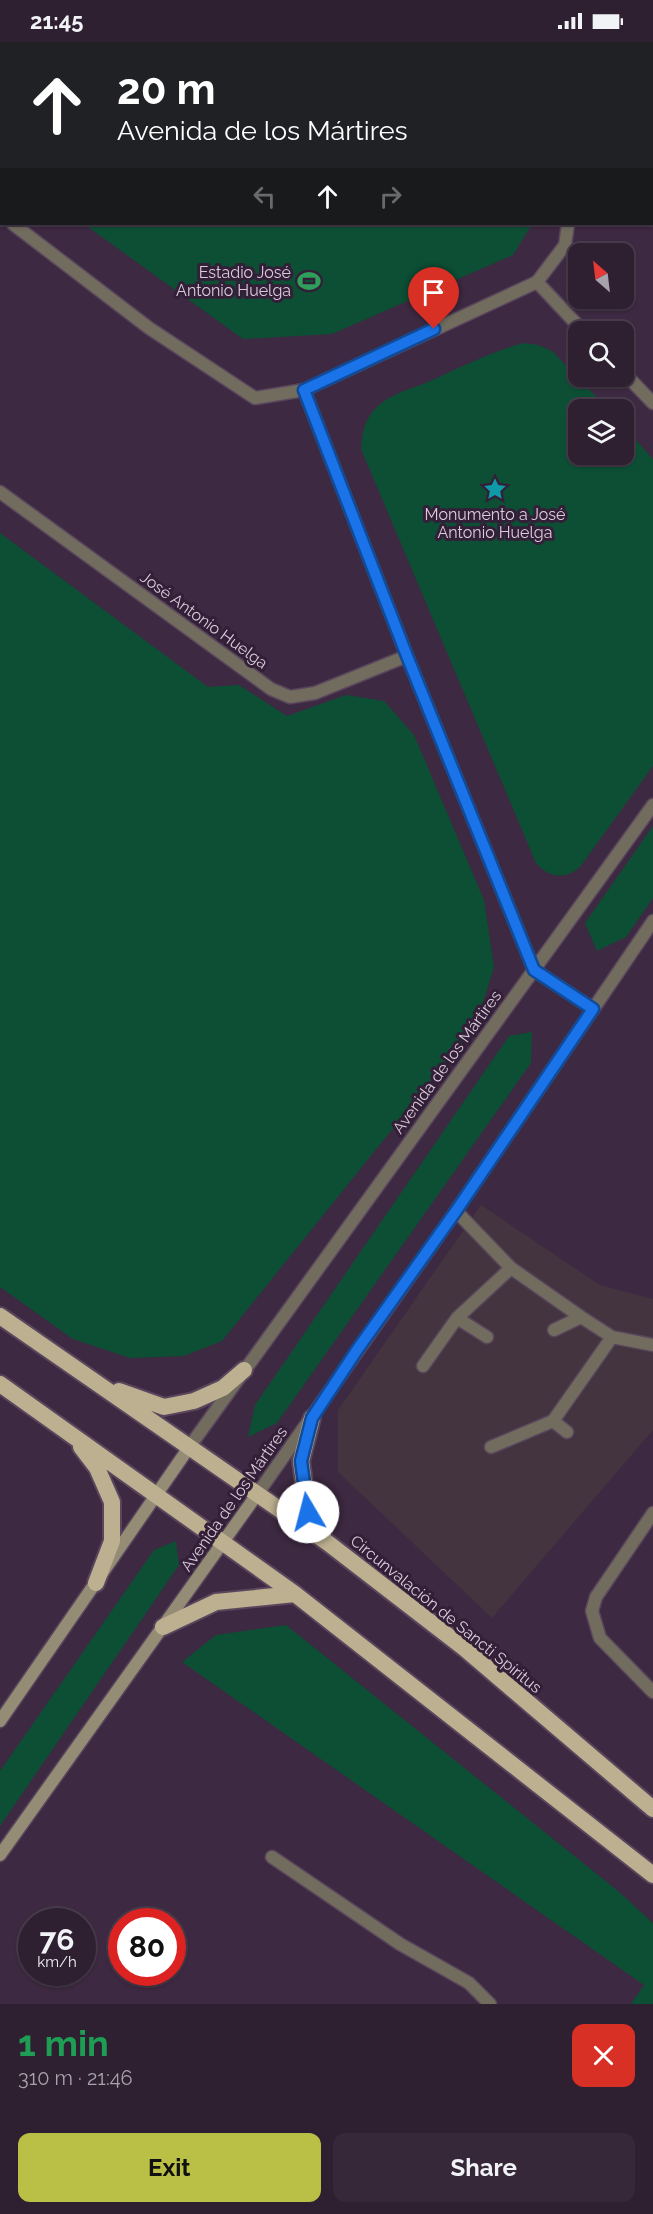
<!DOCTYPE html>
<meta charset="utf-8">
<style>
:root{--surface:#2e1f31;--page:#362739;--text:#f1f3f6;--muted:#a7a2ab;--line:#493d4d;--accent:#bac045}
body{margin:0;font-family:Raleway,sans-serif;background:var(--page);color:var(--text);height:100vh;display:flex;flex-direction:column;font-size:22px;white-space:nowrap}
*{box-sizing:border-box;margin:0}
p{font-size:20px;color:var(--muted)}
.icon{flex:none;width:33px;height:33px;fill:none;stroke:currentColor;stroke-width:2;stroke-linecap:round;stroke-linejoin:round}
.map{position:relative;height:1962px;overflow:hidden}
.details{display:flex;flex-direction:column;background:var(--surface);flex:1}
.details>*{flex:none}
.banner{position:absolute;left:0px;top:0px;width:654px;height:183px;box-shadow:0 2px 4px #0004,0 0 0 2px var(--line);background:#202124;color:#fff;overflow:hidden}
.needle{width:39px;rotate:332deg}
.fabs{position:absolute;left:568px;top:201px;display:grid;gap:12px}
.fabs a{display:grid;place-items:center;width:66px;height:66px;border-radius:12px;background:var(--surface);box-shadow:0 2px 4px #0004,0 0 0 2px var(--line);font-size:30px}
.speed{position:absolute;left:18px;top:1866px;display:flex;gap:12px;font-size:30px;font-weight:700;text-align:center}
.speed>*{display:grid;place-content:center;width:78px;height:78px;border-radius:50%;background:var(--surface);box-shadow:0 2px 4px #0004,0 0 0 2px var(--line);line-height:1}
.speed small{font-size:15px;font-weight:400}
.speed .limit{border:9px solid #d22;background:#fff;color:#111}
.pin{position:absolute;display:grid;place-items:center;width:51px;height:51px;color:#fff;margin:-62px -26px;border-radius:50% 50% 50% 0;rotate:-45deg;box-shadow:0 0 6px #0007}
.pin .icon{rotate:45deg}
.me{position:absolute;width:66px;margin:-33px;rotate:352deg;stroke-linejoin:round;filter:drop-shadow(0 0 4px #0008)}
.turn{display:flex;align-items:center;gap:21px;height:126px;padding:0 18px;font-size:27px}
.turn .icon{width:78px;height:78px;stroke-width:2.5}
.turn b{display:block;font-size:42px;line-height:51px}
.lanes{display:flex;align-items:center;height:57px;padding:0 18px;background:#0003;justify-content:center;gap:30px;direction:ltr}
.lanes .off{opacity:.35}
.round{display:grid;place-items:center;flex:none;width:63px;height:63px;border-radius:12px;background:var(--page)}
.summary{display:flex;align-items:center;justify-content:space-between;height:102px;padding:0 18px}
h1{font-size:36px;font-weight:700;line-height:45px;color:#1e9e55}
.cta{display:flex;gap:12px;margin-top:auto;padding:12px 18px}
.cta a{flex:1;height:69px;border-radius:12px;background:var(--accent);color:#111;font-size:24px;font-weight:700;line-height:69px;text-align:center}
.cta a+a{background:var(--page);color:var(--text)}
.status{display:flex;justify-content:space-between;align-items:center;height:42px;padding:0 30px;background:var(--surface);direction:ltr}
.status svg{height:16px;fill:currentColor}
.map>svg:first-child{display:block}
.industrial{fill:#44343f}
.green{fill:#0c4f35}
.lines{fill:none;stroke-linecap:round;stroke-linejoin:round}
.service-casing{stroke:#59465d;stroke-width:15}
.minor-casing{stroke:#59465d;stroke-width:15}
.tertiary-casing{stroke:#59465d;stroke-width:15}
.secondary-casing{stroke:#59465d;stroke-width:15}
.trunk-casing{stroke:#59465d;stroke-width:20}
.service{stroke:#716c5e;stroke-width:12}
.minor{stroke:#716c5e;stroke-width:12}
.tertiary{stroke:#716c5e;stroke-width:12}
.secondary{stroke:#958c76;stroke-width:12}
.trunk{stroke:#bcb090;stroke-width:16}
.route-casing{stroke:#114b97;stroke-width:15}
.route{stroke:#1a73e8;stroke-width:10}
.labels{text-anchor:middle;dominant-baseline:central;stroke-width:6;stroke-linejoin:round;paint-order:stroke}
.poi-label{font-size:16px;fill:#d9ccdb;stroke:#331f37;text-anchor:end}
.street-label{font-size:16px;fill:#d9ccdb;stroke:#331f37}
</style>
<div class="status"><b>21:45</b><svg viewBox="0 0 49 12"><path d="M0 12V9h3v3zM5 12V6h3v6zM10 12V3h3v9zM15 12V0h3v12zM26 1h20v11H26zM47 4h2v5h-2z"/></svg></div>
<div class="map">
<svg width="653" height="1962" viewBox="0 0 653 1962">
<rect width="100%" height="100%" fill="#3d2941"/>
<path class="industrial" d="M481 1163 600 1243 653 1257V1388L492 1576 338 1430V1368Z"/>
<path class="green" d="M0 0H576L2 2 1 121Z
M84 182H532L513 213 332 292 243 297Z
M523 301 538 303 552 309 608 367 579 368V412H624V385L653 417V724L580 825C565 838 549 836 536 821L361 407C362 390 365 376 377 365 390 352 411 347 428 340 459 326 490 310 523 301Z
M0 491 208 645 239 643 287 674 346 653 384 659 414 693 484 858 494 925 476 983 222 1299 184 1314 130 1316 73 1297 0 1245Z
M653 784V856L626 895 597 909 585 881Z
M532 990 531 1021 277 1381 248 1395 255 1363 509 994Z
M176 1499 179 1523 0 1784V1729L154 1508Z
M286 1583 618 1849 653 1881V1962H631L644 1943 182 1620 216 1593Z"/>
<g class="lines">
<g class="service-casing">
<path id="service" d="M593 2 594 0
M0 172 2 173
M13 182 149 286 255 356 304 348
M537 240 565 203 568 182
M456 1169 511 1226 581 1275 612 1295 653 1303
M457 1276 487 1295
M554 1288 581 1275
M423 1324 457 1276 511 1226
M553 1379 567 1390
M491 1405 553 1379 612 1295
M653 1471 596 1555 592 1569 600 1596 653 1650"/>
</g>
<g class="minor-casing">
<path id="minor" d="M584 290 537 240 304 348 407 614 534 928 593 967
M624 331 653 361
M0 450 271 647 290 655 315 651 407 614
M272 1815 400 1902 469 1941 490 1962"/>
</g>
<g class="tertiary-casing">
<path id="tertiary" d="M190 1404 653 763
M258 1451 456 1169 653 879"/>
</g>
<g class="secondary-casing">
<path id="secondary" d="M0 1679 190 1404
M0 1813 258 1451"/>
</g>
<g class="trunk-casing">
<path id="trunk" d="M0 1274 328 1501 464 1606 653 1767
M0 1342 295 1552 653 1833
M119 1349 164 1365 194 1359 223 1346 244 1328
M312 1376 301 1419 308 1470 323 1493
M81 1405 97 1426 112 1460V1499L96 1541
M163 1585 216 1560 295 1552"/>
</g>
<use href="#service" class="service"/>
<use href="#minor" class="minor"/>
<use href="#tertiary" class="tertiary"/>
<use href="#secondary" class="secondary"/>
<use href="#trunk" class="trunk"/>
</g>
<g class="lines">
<g class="route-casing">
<path id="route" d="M308 1470 301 1419 312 1376 357 1308 456 1169 593 967 534 928 407 614 304 348 434 287"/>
</g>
<use href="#route" class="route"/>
</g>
<defs>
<g id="stadium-bare" transform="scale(1.8)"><path d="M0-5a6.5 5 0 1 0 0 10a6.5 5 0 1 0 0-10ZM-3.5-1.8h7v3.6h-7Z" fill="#2e9e5b" stroke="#331f37" stroke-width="2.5" paint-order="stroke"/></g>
<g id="sight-bare" transform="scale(1.8)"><path d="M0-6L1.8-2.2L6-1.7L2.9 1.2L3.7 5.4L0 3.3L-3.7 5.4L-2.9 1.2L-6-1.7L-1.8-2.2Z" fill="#0f9aa8" stroke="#331f37" stroke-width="2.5" paint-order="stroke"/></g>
</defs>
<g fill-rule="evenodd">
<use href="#stadium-bare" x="309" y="239"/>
<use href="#sight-bare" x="495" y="447"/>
</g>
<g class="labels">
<g class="poi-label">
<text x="291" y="230">Estadio José<tspan x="291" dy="18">Antonio Huelga</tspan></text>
<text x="495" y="472" text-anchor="middle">Monumento a José<tspan x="495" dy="18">Antonio Huelga</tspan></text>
</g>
<g class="street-label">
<text transform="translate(204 578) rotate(36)">José Antonio Huelga</text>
<text transform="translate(447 1020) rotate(-54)">Avenida de los Mártires</text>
<text transform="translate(234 1457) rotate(-55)">Avenida de los Mártires</text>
<text transform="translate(446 1572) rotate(39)">Circunvalación de Sancti Spíritus</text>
</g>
</g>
</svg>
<div class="fabs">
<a><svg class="needle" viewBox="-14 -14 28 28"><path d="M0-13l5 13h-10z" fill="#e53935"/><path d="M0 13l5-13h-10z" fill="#a7a2ab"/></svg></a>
<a><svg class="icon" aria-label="search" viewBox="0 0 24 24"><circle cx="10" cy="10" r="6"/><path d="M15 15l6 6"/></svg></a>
<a><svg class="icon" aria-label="layers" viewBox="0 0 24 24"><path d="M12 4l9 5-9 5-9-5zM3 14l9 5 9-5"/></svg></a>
</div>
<div class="speed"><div>76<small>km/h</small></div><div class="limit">80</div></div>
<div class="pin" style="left:434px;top:287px;background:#d93025"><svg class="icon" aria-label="arrive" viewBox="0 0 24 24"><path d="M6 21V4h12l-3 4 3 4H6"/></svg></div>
<svg class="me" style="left:308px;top:1470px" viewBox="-20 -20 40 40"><circle r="19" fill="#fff"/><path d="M0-13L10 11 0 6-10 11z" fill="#1a73e8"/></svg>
<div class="banner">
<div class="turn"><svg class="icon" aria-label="ahead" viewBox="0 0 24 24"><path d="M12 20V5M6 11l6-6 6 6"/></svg><div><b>20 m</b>Avenida de los Mártires</div></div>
<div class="lanes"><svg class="icon off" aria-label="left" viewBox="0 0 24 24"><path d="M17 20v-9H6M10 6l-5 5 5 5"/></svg><svg class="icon" aria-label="ahead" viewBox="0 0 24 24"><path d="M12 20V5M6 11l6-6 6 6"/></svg><svg class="icon off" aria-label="right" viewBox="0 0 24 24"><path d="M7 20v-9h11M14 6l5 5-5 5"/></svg></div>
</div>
</div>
<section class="details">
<div class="summary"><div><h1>1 min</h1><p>310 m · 21:46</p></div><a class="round" style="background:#d93025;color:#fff"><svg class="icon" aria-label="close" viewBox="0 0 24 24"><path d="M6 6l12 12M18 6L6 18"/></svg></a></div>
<div class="cta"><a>Exit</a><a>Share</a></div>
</section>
